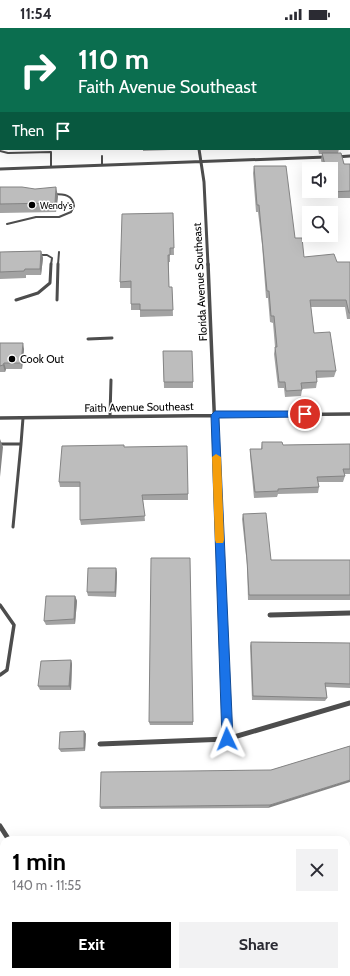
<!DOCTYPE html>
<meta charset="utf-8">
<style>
:root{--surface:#fff;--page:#f2f2f3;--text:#2b2b33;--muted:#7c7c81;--accent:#000}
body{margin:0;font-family:Cabin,sans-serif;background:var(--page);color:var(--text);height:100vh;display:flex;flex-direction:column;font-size:15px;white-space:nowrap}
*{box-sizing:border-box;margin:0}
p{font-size:13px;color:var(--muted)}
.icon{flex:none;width:22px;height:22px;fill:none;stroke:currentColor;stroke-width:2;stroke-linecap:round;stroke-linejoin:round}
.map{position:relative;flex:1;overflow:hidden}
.details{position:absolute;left:0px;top:808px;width:350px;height:140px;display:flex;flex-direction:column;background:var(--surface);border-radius:12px 12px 0 0;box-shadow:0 4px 16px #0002}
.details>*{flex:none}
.top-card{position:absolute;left:0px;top:0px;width:350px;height:122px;box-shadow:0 4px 16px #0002;background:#0b6e4f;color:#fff;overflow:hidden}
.controls{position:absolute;left:302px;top:134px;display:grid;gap:8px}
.controls a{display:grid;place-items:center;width:36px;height:36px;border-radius:0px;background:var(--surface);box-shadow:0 4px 16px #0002;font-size:20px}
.pin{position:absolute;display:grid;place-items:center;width:34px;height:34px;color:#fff;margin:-17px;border:2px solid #fff;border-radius:50%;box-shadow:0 1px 4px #0007}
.me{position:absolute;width:44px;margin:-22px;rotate:358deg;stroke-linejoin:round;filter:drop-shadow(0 0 3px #0008)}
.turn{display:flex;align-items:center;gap:14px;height:84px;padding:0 12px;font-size:18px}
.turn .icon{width:52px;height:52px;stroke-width:2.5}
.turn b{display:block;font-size:28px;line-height:34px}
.then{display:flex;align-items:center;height:38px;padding:0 12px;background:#0003;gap:8px;font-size:15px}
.round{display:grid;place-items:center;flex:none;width:42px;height:42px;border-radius:0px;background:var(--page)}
.summary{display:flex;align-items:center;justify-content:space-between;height:68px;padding:0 12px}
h1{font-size:24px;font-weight:700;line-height:30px;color:var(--accent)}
.button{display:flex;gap:8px;margin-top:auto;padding:8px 12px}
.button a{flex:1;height:46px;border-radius:0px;background:var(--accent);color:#fff;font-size:16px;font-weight:700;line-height:46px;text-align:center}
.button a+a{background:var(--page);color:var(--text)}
.status{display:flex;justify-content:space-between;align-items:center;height:28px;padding:0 20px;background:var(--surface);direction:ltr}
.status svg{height:11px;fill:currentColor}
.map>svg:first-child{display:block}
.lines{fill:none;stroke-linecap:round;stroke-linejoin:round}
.highway-casing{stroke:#dbdbdb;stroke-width:1}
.lane-far2{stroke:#4d4d4d;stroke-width:2}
.lane-far1{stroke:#4d4d4d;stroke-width:3}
.lane{stroke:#4d4d4d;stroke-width:3.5}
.street-far2{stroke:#4d4d4d;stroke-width:3}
.street-far1{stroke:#4d4d4d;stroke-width:3.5}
.street{stroke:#4d4d4d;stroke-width:5}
.highway{fill:#000;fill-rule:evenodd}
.wall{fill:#a3a3a3}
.shaded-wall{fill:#848484}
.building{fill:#bdbdbd;stroke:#848484}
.route{fill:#1a73e8;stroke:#114b97}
.slow{fill:#f59e0b}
.poi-dot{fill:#000;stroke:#fff;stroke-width:1.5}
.labels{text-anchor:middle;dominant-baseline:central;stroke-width:3;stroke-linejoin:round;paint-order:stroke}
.far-poi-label{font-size:9px;fill:#000;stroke:#fff;text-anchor:start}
.street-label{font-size:11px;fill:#000;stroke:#fff}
.poi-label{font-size:11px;fill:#000;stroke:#fff;text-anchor:start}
</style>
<div class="status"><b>11:54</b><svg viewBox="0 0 49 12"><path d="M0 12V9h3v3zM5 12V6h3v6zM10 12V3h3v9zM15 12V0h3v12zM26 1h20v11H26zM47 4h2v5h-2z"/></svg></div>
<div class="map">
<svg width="350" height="948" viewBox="0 0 350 948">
<rect width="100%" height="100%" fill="#fff"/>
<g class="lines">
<g class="highway-casing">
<path id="highway" d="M0 923H4V939H0Z
M346 924H350V940H346Z"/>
</g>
<path class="lane-far2" d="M0 123 8 125 51 124V139
M102 128V137
M7 196 36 189H59L71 184 74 178C73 167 64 166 54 166
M38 227H47L52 230 51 237
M58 237 59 224"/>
<path class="lane-far1" d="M16 272 38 265 50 255 51 236
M57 272 58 236
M88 311 112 310
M110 388 111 352
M0 416H21L13 499
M21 416 23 390"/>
<path class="lane" d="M0 577 14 597 7 642 0 647"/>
<path class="street-far2" d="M349 33 350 37
M199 121 204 154 208 237
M336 129 350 128
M0 141 326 129"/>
<path class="street-far1" d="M208 236 221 546
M0 390 350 386"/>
<path class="street" d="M221 545 227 711
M270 587 350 585
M100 716 227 711 350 675
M0 798 9 812
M346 828 350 827"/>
<use href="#highway" class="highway"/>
</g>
<path class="wall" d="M28 0H104V1H28Z
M143 121H171V122L143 123Z
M318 121H339L338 125 344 136 350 137V170H331L329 163H331V141H323L321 132 322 126H319Z
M254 138 295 210 304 229 337 234H350V291H347L345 279H311L314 305 336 343 334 349 317 350V354L316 360 302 361V362L301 368 285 369 284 360H278L274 326 275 319 273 295 270 294 268 270H266L262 217 258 184H256L253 145Z
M0 159 58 168 56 184 0 185Z
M173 185 174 227H170V234H169V259H172L173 288 140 289V282H131V260H120V254Z
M41 223 43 230 41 247H26V250L0 251V224Z
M0 315 24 321 22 341H6L5 344H0Z
M163 323 193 354V360H164Z
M262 414 283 417 350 416V446H344L345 448 343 454H318L319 459 318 465 278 466 277 469 254 470 250 427V421H261Z
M124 419 188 466V472H143L145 493 81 497 80 492V459H60L59 454Z
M243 486 271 532H350V572H248L247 537 242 491Z
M116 540 117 545 116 569 88 568 87 564Z
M75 568 77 573 75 596 46 597 44 593Z
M251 614 350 615V660L326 659 327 670 325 673 252 672 250 618Z
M71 632 72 636 71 662H40L38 658Z
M149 694H193V697H150Z
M84 703 86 706 85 723 61 724 59 721Z
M350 718 268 780 101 781 100 779 271 742Z"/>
<path class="shaded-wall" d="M56 159 58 168 56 184 55 175Z
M41 223 43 230 41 247 40 241Z
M23 315 24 321 22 341 21 335Z
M4 335 6 341 5 344 3 337Z
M0 411 3 419 0 449Z
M116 540 117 545 116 569 115 564Z
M75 568 77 573 75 596 74 591Z
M71 632 72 636 71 662 69 658Z
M84 703 86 706 85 723 84 720Z
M350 752V754L268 780 270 777Z"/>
<path class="building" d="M28 0H97V1H28Z
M137 0H166V1H137Z
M210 0H243V1H210Z
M284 0H318V1H285Z
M322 125H341L344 136H350V163L332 164 331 160V141H326Z
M254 138H286L295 210H302L304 229 334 226 337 234H350V285H349L346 272H310L314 305 330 304 336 343H316L317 354 301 355 302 362 286 363 285 354H279L275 319H277L274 288H271L269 263H267L262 210 259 177H257Z
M0 159H22L35 161 56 159 55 175 0 176Z
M173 185 174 220H170V227H168L169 259H172L173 282H140V276H131V253L120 254 122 186Z
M41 223 40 241H25L24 243 0 244V224Z
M0 315H23L21 335H4L3 337 0 338Z
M163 323H192L193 354H164Z
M262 414H282L283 417 350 416V441H343L345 448 317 449 319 459 278 461V463L255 464 250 421H262Z
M124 417V419L187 418 188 466 142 467 145 488 80 492V454H59L62 418Z
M266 485 271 532H350V567H249L247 532 243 486Z
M151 530H190L193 694H149Z
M88 540H116L115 564H87Z
M46 568H75L74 591 44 593Z
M251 614 350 615V656L325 655 327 670 253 668Z
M71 632 69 658H38L41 633Z
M84 703V720L59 721 60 704Z
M350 718V752L270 777 100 779 101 744 271 742Z"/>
<path class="route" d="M215 383H305L309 386 305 389 219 390 233 711 231 715 227 717 223 715 222 711 211 387Z"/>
<path class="slow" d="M216 426 221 429 224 512 223 515H216L215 512 212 429Z"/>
<g class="poi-dot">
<circle cx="32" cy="177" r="4"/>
<circle cx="12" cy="331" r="4"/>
</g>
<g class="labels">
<g class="far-poi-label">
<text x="40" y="177">Wendy's</text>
</g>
<g class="street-label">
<text transform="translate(200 254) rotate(-93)">Florida Avenue Southeast</text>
<text transform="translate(139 379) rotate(-1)">Faith Avenue Southeast</text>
</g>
<g class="poi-label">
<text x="20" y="331">Cook Out</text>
</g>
</g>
</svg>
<div class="controls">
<a><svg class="icon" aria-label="sound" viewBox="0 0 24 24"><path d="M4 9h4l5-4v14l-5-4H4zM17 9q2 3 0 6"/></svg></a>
<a><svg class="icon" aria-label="search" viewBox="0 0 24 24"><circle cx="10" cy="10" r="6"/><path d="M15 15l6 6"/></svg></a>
</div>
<div class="pin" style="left:305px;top:386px;background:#d93025"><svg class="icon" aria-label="arrive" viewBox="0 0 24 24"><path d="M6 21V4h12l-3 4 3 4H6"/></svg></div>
<svg class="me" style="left:227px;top:711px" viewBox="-20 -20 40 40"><path d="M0-17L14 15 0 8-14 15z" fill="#1a73e8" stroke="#fff" stroke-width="4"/></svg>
<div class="top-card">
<div class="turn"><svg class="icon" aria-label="right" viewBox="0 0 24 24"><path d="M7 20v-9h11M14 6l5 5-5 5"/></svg><div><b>110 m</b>Faith Avenue Southeast</div></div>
<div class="then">Then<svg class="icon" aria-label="arrive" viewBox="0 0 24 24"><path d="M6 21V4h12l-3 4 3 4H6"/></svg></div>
</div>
<section class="details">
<div class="summary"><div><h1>1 min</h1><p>140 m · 11:55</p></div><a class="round"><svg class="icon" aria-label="close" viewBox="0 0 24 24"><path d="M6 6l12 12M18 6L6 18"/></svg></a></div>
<div class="button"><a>Exit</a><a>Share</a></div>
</section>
</div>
